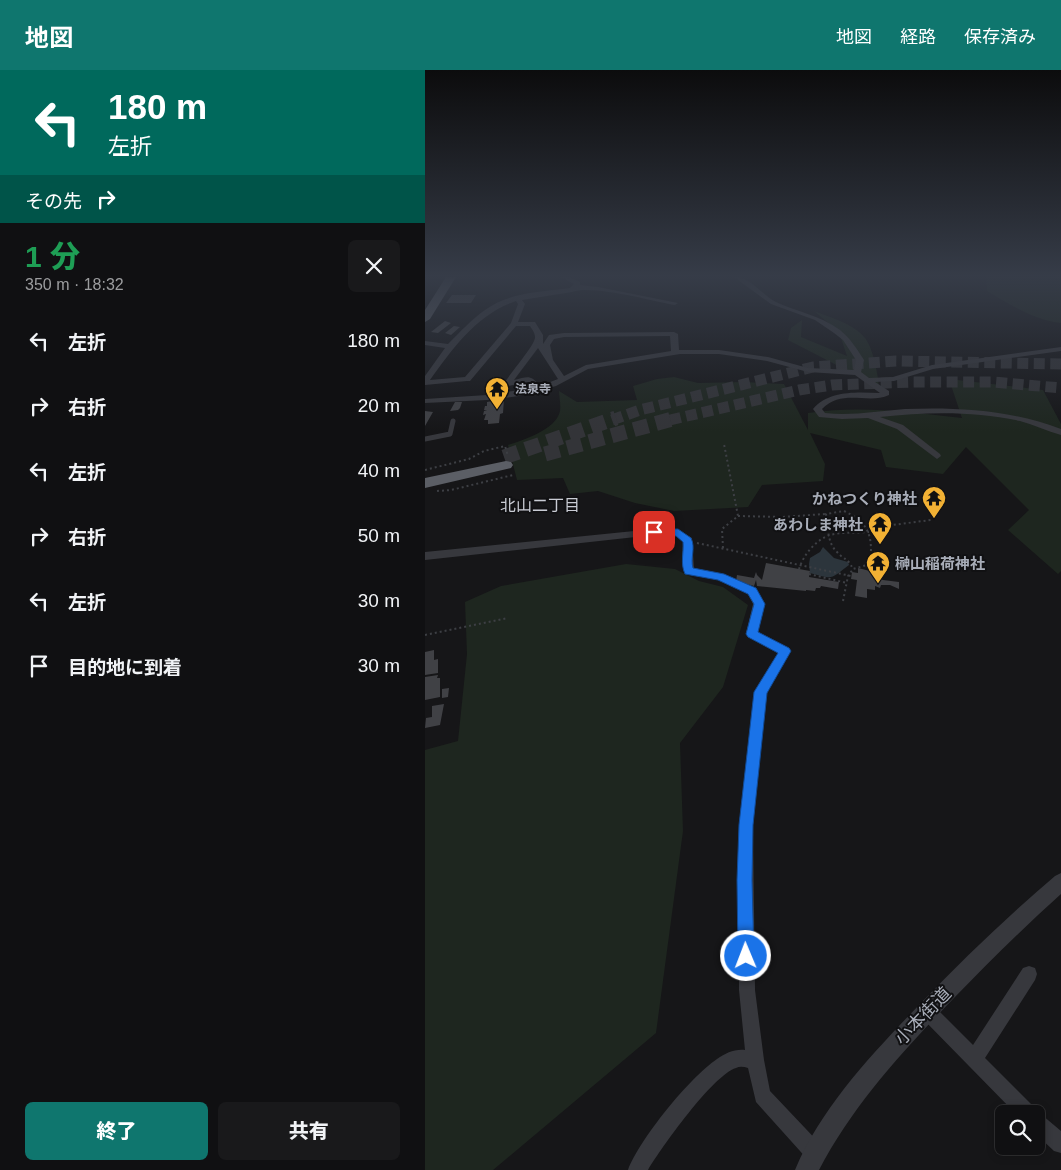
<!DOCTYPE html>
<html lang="ja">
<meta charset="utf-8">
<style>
:root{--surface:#101012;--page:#19191b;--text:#f1f3f6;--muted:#9c9d9f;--line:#303032;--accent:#0f766e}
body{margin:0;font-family:Helvetica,"Noto Sans JP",sans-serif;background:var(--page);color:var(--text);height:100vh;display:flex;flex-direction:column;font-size:19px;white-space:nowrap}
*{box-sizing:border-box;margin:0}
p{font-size:16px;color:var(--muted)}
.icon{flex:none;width:28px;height:28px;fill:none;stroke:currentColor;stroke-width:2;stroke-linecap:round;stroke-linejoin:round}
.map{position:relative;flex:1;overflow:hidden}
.sheet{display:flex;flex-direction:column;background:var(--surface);width:425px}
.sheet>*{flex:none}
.hud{background:#00695c;color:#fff;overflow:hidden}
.buttons{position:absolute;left:570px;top:1035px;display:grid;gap:10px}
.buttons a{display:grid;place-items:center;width:50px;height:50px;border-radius:8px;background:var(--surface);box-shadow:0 2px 8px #0003,0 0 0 1px var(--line);font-size:25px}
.pin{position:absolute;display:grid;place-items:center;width:42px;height:42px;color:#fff;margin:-21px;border-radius:10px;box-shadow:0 2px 8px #0006}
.me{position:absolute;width:55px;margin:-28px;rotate:359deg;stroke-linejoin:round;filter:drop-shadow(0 0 4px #0008)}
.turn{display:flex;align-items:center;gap:18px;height:105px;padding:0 25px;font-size:22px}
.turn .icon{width:65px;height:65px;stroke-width:2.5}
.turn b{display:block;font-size:35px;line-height:42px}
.then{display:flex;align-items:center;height:48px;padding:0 25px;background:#0003;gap:10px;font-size:19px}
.round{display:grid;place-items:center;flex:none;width:52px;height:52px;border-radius:8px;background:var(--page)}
.overview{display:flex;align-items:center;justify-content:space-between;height:85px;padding:0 25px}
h1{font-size:30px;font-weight:800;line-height:38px;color:#1e9e55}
.cta{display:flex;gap:10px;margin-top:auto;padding:10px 25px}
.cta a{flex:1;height:58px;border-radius:8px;background:var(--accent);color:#fff;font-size:20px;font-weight:800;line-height:58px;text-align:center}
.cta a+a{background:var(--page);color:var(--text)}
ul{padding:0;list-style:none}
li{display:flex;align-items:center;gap:15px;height:65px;padding:0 25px}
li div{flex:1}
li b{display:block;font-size:19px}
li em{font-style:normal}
header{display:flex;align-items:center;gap:30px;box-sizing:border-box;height:70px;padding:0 25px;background:var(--accent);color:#fff}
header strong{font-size:24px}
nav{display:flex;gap:28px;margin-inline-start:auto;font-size:18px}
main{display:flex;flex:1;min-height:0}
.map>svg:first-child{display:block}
.green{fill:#1e261f}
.water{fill:#2c353c}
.building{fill:#404145}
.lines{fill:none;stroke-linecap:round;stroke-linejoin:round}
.trunk-tunnel-far1{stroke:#333438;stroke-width:11;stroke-dasharray:11 5.5;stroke-linecap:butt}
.trunk-tunnel{stroke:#333438;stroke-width:15;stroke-dasharray:15 8;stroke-linecap:butt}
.path{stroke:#3d3f44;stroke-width:2;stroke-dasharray:2 3;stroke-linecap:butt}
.service{stroke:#37383d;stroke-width:5}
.minor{fill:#37383d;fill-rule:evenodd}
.tertiary{fill:#37383d;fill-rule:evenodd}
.trunk{fill:#5b5e65;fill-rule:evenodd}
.route{fill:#1a73e8;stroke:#114b97}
.labels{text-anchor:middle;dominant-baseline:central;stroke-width:4;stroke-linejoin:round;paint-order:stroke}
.far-poi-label{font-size:12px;font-weight:bold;fill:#a8adb8;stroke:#111113;text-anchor:start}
.poi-label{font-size:15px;font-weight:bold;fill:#a8adb8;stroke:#111113;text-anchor:end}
.neighbourhood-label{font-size:16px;fill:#c9ccd4;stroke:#111113}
.near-street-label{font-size:18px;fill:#a8adb8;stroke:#111113}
</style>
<header>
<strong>地図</strong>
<nav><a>地図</a><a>経路</a><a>保存済み</a></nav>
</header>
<main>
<section class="sheet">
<div class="hud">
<div class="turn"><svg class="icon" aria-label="left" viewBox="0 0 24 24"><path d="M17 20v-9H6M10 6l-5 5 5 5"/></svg><div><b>180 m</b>左折</div></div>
<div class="then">その先<svg class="icon" aria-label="right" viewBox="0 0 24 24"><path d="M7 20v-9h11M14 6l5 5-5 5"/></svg></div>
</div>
<div class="overview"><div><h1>1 分</h1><p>350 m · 18:32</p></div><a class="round"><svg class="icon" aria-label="close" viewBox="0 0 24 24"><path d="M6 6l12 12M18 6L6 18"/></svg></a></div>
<ul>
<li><svg class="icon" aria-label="left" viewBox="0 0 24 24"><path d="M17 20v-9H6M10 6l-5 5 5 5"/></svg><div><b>左折</b></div><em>180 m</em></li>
<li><svg class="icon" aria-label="right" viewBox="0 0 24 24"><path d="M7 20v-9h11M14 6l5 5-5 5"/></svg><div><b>右折</b></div><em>20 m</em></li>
<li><svg class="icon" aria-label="left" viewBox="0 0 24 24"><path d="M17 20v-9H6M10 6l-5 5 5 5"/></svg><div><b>左折</b></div><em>40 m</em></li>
<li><svg class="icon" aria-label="right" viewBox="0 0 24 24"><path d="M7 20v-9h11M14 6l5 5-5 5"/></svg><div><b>右折</b></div><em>50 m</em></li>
<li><svg class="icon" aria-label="left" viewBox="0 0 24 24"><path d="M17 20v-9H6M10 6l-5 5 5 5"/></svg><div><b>左折</b></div><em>30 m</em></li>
<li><svg class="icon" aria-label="arrive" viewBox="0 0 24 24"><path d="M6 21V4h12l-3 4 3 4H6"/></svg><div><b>目的地に到着</b></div><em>30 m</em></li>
</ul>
<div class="cta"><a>終了</a><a>共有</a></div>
</section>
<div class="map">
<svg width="636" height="1100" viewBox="0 0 636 1100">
<rect width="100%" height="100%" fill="#161618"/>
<path class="green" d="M561 207H636V253C609 250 584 234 562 221Z
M389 241C406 248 428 253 440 268 448 278 453 304 454 317L363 270 366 258 377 250 376 267 422 286 414 262Z
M249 307 273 313 319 312 359 314 383 360V343C436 335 484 342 537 348L524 309 618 320 636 354V501L633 504 583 460 604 440 541 377 518 404 461 397 456 380 385 363 400 394 398 411 337 415 323 437 249 441 210 433 173 421 145 424 138 408 92 410 83 375C98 370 131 360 135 341 136 335 134 326 134 321L152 332 212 330 208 316 232 309Z
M201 494 250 499 274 511 298 517 323 535 298 617 255 673 258 761 231 963 68 1100H0V680L33 671 42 584 40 532 76 516Z"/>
<path class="water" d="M398 477 409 488 423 492 424 495C405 509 410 510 385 503L384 494 385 488 395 482Z"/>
<path class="building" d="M27 225H51L46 233H21Z
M20 251 26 253 13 263 6 262Z
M29 256 35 257 26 265 20 263Z
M79 329 78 343 75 344 74 353 63 354V350H59L61 344 58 345 59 341 62 340H59L60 336H62V332Z
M30 332H37L35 338 33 340 25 341Z
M0 341 8 342 0 356Z
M341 493 385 501 384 507 414 512 413 519 396 516 395 518H391L390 521 381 520V521L332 516 331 510 329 516 311 511 312 505 329 508 331 502 332 505 337 510Z
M433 498 453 503 452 507 458 510 474 512V519L465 515H456L455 518 450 516V520L442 519V528L430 526 432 510 426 509 427 502 433 503Z
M9 580V590L13 589V603L0 605V582Z
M13 605 12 608H15V627L0 630V607Z
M24 618 23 627 17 628V619Z
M19 634 15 655 0 658 1 648 7 647V636Z"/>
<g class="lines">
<path class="trunk-tunnel-far1" d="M187 350 215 340 388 297 471 291 636 294
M245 350 374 320 407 315 487 312H568L636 318"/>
<path class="trunk-tunnel" d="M120 384 251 348
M79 387 191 348"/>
<path class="path" d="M0 400 44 389 59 381 80 376 83 386
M12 421 26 420 88 405V403
M419 441C445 453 448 467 445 494L428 499C422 487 420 491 412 482 402 473 403 456 401 444Z
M313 446 357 447 400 444
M444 458 506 450
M272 473 426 506
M298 478 297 459 313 446 299 374
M374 499C378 486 390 470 405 465 416 462 432 463 444 462
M384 504 422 513
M418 531 423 506 428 499
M0 565 83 548"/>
<path class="service" d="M0 369 25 364 28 351"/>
<path class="minor" d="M136 207H144L155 212V215L173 217 253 233 250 235C228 231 165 214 147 222L97 230 100 234 93 252H110L118 265V274L124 265 139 263 249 262 253 264 254 280H294L343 287 383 298 429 300 431 290 418 270 409 263 390 250 346 234 309 207C325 206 337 225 351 232 372 242 395 245 415 260 425 268 432 279 439 290L436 302 444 308 468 307 507 295 636 277V281L508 299 469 311 450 312 464 321V325C443 335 418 318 397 339L400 343C427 346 453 341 480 339 533 337 586 340 636 359V365C622 361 609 355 595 351 549 341 502 342 455 347L478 355 515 384 516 386 512 389 472 359 443 348 417 349 394 347 388 339C404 320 432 322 455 323L430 305 383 302 342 291 294 284H255L163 299 131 316 94 326 62 330 0 333V329L62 325 108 318 103 312 83 316 79 314C84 304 111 274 110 267 110 263 107 259 105 256H91L45 311H42L0 315V306L20 278 0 275V271L23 274C35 262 47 249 60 240 84 222 117 222 145 218L149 214ZM91 231 93 234 86 253 40 307 5 310C27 279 53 243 91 231ZM245 266 246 281 161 295 139 306 128 290 125 275 129 269 139 267ZM113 278 133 309 115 316C105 304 103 307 89 310Z
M229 459 253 460 267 468 269 498 299 504 331 518 340 534 333 562 364 578 366 581 341 624 328 755 330 920 339 990 345 1021 398 1077 400 1084 398 1091 391 1093 384 1091 331 1032 323 998C319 997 315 996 311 998 288 1005 236 1078 223 1100H203C215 1069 264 1008 292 989 301 983 309 979 320 980L314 920V755L329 623 353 583 323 567 321 564 328 534 323 524 293 510 260 504 257 493 258 471 251 466 229 465 0 490V482Z
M604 896 610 898 612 904 610 910 560 988 610 1038 612 1042 617 1045 636 1061V1083L629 1081 611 1064V1044H591L496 947 494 941 496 935 502 933 508 935 548 975 598 898Z"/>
<path class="tertiary" d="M636 803V824C598 858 562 894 527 930 477 982 428 1035 394 1100H370C397 1036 448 983 495 934 538 889 583 846 630 806Z"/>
<path class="trunk" d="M21 207H31L5 249 0 252V240Z
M81 391 86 392 88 395 86 398 0 418V408Z"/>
</g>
<linearGradient id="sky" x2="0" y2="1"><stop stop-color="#0c0c0d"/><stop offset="0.57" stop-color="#363c48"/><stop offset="1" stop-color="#363c48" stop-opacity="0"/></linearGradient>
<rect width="636" height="361" fill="url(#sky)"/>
<path class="route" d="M229 459H253L266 468C271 478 265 488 268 498L299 504 331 518 340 534 333 562 364 578 366 581 342 623 328 755 327 810 329 886 327 892 321 895 315 892 313 886 312 810 314 755 329 622 353 583 323 567 321 564 329 534 323 524 293 510 260 504C255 493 259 483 258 472L251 466 225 465V460Z"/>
<defs>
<g id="temple-pin" transform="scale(1.25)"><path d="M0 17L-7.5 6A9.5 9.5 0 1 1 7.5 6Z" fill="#f2b134" stroke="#111113"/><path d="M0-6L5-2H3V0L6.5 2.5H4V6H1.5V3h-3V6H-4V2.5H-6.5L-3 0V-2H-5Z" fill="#111"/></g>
</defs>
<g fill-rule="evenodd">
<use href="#temple-pin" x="72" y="319"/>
<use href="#temple-pin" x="509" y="428"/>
<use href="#temple-pin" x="455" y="454"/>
<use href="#temple-pin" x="453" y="493"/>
</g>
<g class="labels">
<g class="far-poi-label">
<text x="90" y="319">法泉寺</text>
</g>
<g class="poi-label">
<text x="492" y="428">かねつくり神社</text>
<text x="438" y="454">あわしま神社</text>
<text x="470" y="493" text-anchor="start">榊山稲荷神社</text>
</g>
<g class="neighbourhood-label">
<text x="115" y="435">北山二丁目</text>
</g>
<g class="near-street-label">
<text transform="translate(498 946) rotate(-46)">小本街道</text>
</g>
</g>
</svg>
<div class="buttons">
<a><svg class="icon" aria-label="search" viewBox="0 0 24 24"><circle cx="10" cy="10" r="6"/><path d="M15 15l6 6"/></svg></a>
</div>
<div class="pin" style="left:229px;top:462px;background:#d93025"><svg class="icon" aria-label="arrive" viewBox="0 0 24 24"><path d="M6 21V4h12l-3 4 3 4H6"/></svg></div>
<svg class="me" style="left:321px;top:886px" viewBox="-20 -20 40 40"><circle r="17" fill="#1a73e8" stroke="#fff" stroke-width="3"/><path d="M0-11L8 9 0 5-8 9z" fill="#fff"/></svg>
</div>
</main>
